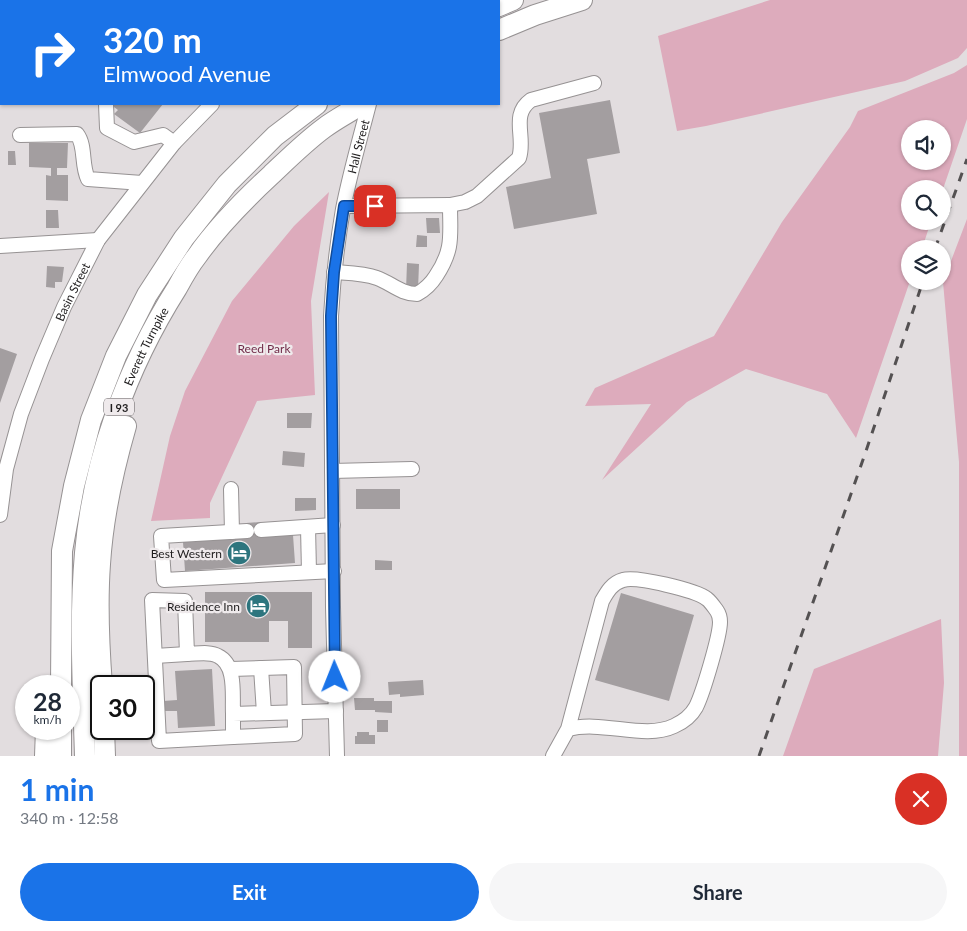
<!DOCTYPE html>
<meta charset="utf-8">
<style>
:root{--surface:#fff;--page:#f6f6f7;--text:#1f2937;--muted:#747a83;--accent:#1a73e8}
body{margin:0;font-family:Lato,sans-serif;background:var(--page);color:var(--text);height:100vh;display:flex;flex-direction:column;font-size:19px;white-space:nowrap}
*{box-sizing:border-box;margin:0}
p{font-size:16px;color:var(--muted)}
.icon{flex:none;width:28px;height:28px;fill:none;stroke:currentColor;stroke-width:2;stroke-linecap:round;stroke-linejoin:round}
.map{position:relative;height:756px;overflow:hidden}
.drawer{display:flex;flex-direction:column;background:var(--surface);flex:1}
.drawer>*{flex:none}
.hud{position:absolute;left:0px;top:0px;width:500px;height:105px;box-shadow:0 1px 4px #0004;background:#1a73e8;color:#fff;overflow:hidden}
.fabs{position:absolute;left:901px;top:120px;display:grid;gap:10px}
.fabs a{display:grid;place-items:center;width:50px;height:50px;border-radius:50%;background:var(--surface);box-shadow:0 1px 4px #0004;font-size:25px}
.speed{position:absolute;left:15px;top:675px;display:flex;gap:10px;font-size:25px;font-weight:700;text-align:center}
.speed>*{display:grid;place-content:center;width:65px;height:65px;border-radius:50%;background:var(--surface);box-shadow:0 1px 4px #0004;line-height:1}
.speed small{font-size:12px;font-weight:400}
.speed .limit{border:2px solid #111;border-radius:8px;background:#fff;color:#111}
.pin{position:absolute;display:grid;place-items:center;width:42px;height:42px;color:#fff;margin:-21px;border-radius:10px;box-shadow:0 2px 8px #0006}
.me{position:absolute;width:55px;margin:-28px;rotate:359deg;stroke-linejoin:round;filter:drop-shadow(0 0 4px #0008)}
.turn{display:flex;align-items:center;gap:18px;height:105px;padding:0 20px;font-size:22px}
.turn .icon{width:65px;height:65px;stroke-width:2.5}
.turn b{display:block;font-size:35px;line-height:42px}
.round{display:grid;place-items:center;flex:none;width:52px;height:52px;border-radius:26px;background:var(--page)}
.summary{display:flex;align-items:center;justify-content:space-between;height:85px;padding:0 20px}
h1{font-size:30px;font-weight:700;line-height:38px;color:var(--accent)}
.cta{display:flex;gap:10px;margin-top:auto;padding:10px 20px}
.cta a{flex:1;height:58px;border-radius:30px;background:var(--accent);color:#fff;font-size:20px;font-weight:700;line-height:58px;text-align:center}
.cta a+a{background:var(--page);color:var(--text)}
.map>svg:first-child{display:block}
.green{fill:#ddabbc;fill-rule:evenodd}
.building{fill:#a39ea0}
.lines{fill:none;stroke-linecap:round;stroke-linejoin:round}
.minor-casing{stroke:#969293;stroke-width:16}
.highway-casing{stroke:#969293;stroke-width:22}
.minor{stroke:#fff;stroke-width:14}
.highway{stroke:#fff;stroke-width:20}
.rail{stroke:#545152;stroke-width:3;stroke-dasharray:9 9;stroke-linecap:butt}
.route-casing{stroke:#114b97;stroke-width:12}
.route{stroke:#1a73e8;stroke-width:9}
.labels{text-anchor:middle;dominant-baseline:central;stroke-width:4.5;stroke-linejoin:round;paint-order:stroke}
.shield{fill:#efeaec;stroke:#5e5b5c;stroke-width:1}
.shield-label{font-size:11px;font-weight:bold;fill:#201e1f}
.street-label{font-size:12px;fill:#201e1f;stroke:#efeaec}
.park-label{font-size:12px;fill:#722d4a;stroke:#efeaec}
.poi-label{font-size:12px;fill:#201e1f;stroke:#efeaec;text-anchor:end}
</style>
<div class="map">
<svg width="967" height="756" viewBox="0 0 967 756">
<rect width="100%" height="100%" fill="#e2dddf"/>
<path class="green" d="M770 0H967V48L958 58 905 81 706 126 677 131 658 36Z
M967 65V119L943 189H910V221H931L922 249H910V281L856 438 827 394 746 369 687 402 602 480 651 404 585 406 595 388 714 336 782 222 850 127 858 111 954 73ZM910 129H942V161H910Z
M329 192 311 301 315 395 257 401 210 503V518L151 521 170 436 185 391 232 301 294 226Z
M967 219V756H959V462L943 282Z
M941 619 944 683 938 756H783L814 669Z"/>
<path class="building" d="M610 100 620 153 587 159 597 214 514 229 506 187 551 178 539 113Z
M110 104H163L140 133 114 114 118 110Z
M29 143H68L67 168H57V175H68V201L46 200V175L51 176V168L29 167Z
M8 151H15L16 165H8Z
M46 210H58L59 228H46Z
M426 218H439L440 233H427Z
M417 235 427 236V247H416Z
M407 263 419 264 418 290H406Z
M47 266 64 267 62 282H55V288L46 287Z
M0 348 17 354 0 403Z
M287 413H312L311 428H287Z
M283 451 305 453 304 467 282 465Z
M356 489H400V509H356Z
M295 498H316V510L295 511Z
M261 522 262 537 293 535 295 563 185 571 183 542 247 538 246 523Z
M375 560 392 561V570H375Z
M205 592H312V648H288V621H269V642H205Z
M621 593 694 615 669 701 595 680Z
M212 669 215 726 178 728 177 711H164L163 701 177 700 175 671Z
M423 680 424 695 400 697V694L389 695 388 682Z
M354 698H374V701H392V713L375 712V710H355Z
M377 720H388V732H377Z
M357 732H369V735H375V744H355V736H357Z"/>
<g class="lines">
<g class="minor-casing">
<g id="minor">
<path d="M383 0 388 1"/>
<path d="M348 1 351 0"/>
<path d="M106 104 107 128 134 142 163 135 174 143"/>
<path d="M20 135 77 134C86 146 81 165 88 179L142 183"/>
<path d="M450 205 465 202 477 196 519 158C526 137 510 115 531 100L594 83"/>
<path d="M0 246 98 240"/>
<path d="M334 272C348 273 364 273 377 278 391 283 401 294 417 294 426 289 431 284 436 276 454 249 450 235 450 205L344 206"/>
<path d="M332 471 412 469"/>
<path d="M231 489 232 532"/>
<path id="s1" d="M0 515 6 469 21 414 42 359 64 307 98 240 174 143 212 104"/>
<path d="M308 527 309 572"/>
<path d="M261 530 333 525"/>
<path d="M247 531 161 536 164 580 334 571"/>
<path d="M155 656 187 654"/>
<path d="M261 668 264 713"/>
<path d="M231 669 294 667 295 734 233 737"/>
<path d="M233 714C232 696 237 665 218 656 210 651 196 654 187 654L185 601 152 600 159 741 233 737V714L336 711"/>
<path id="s2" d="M337 756 333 607 331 316C333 280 337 244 343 209 350 173 360 139 369 104"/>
<path d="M553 756 568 729 602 601C607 592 612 583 623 580 636 576 696 590 707 599 711 602 714 607 717 611 719 614 720 618 720 622 720 636 703 693 696 707 691 716 683 722 674 726 644 740 603 720 568 729"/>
</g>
</g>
<g class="highway-casing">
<g id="highway">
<path d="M499 6 513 0"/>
<path d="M499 30 535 15 582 0"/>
<path d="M61 686 62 551 74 486 91 420 116 356 147 295 184 238 227 184 275 136 317 104"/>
<path d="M102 686C99 646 97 605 100 564 103 517 113 471 126 426"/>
<path d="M104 729 105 756"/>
<path d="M45 756 46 729"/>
<path d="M61 756V729"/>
<path id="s3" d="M85 756C83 688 79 620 85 553 93 460 127 367 177 288 183 277 189 266 197 256 218 226 244 200 271 175 288 159 305 142 324 128 336 119 350 112 362 104"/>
</g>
</g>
<use href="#minor" class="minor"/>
<use href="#highway" class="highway"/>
<path class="rail" d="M935 249 967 159
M759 756 865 454 923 281"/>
</g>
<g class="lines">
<g class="route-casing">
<path id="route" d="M335 677 331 316 334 272 344 206H375"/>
</g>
<use href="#route" class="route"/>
</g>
<defs>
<g id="hotel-disc" transform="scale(1.25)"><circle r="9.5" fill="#2d757e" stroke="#efeaec"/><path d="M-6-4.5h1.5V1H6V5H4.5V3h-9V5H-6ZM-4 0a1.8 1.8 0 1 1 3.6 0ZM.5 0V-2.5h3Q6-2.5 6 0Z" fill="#fff"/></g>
</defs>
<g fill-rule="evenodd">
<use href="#hotel-disc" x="239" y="553"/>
<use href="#hotel-disc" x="258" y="606"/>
</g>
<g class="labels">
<rect class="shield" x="104" y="398.5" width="30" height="17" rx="4"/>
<g class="shield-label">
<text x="119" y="407">I 93</text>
</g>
<g class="street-label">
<text stroke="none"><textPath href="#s2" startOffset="612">Hall Street</textPath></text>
<text stroke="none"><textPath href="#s1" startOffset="236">Basin Street</textPath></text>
<text stroke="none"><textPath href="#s3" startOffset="420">Everett Turnpike</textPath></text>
</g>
<g class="park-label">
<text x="264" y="348">Reed Park</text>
</g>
<g class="poi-label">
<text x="222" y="553">Best Western</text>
<text x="240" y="606">Residence Inn</text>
</g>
</g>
</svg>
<div class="fabs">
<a><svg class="icon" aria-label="sound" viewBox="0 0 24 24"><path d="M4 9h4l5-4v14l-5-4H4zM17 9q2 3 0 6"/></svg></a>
<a><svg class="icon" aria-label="search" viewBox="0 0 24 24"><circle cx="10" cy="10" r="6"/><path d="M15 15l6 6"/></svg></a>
<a><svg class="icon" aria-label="layers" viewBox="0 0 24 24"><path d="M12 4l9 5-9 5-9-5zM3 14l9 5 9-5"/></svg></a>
</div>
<div class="speed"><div>28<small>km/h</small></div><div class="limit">30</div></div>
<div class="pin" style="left:375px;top:206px;background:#d93025"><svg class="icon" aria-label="arrive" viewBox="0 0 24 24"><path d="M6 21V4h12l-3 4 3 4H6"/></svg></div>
<svg class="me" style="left:335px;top:677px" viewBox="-20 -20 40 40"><circle r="19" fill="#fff"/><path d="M0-13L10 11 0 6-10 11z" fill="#1a73e8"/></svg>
<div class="hud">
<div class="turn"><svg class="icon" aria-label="right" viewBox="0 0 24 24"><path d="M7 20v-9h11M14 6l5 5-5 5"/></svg><div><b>320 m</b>Elmwood Avenue</div></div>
</div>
</div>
<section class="drawer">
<div class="summary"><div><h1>1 min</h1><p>340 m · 12:58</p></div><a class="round" style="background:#d93025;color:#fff"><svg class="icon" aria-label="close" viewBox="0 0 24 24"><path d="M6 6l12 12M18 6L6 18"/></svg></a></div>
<div class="cta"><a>Exit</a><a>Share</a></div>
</section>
